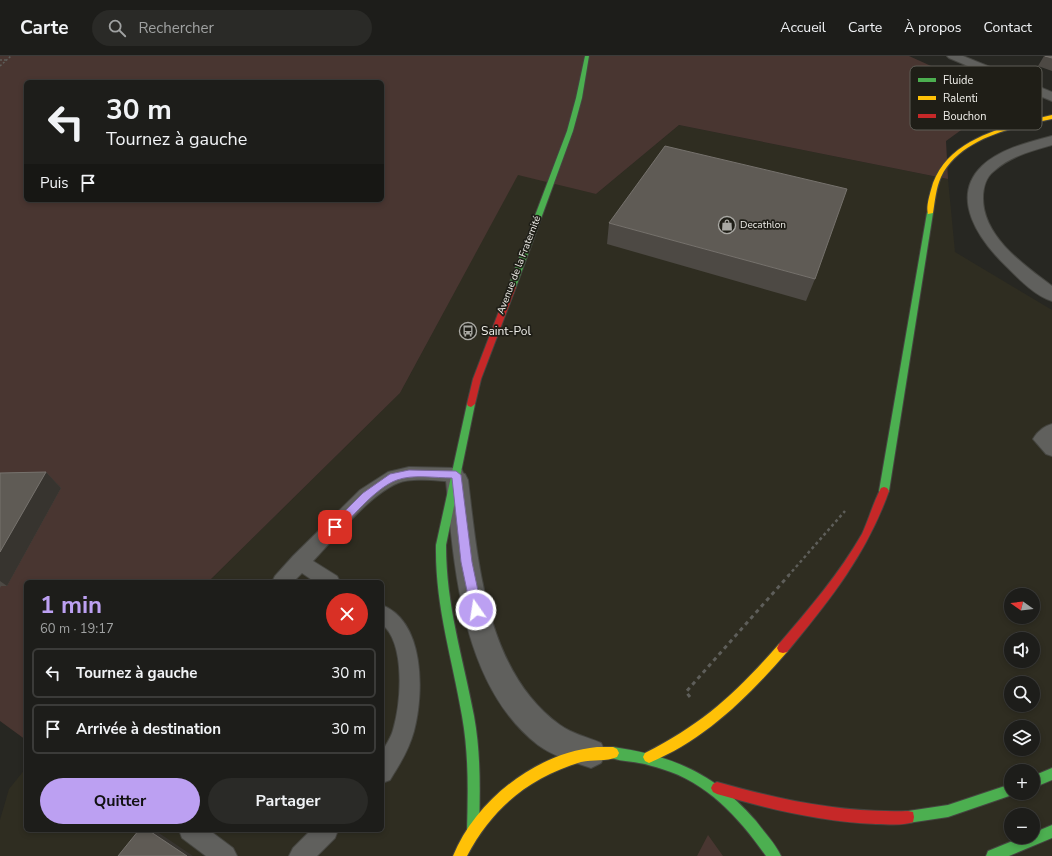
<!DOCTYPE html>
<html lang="fr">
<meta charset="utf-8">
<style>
:root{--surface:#1d1d1a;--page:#2a2a27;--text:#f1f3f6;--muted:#a0a2a2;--line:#3b3b39;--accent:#bca0f2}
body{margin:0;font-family:"Nunito Sans",sans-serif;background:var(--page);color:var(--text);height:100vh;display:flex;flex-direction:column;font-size:15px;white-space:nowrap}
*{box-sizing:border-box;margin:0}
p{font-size:13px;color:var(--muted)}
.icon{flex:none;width:22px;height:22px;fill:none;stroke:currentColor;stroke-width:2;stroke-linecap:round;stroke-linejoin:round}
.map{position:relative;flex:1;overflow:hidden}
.details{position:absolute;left:24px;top:524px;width:360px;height:252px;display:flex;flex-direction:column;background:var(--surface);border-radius:6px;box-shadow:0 2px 6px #0003,0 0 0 1px var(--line)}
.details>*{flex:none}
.top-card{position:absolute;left:24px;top:24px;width:360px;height:122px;border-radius:6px;box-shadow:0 2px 6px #0003,0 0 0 1px var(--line);background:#1d1d1a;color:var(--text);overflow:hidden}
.needle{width:26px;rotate:284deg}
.fabs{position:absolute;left:1004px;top:532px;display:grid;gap:8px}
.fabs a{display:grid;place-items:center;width:36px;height:36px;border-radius:50%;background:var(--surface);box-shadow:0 2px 6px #0003,0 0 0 1px var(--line);font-size:20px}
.pin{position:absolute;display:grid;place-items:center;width:34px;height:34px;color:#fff;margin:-17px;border-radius:8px;box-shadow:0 2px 6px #0006}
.me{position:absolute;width:44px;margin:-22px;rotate:347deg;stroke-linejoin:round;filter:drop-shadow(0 0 3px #0008)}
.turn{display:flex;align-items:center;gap:14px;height:84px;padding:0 16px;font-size:18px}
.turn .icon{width:52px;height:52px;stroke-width:2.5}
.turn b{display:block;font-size:28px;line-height:34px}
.then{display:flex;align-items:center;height:38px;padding:0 16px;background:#0003;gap:8px;font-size:15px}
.round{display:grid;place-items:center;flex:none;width:42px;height:42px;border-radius:21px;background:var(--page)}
.head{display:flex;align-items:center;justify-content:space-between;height:68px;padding:0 16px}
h1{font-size:24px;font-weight:700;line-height:30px;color:var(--accent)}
.cta{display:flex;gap:8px;margin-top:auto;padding:8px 16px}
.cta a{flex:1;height:46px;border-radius:24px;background:var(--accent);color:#111;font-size:16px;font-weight:700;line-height:46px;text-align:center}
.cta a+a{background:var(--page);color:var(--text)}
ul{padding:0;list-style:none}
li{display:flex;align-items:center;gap:12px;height:50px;margin:0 8px 6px;padding:0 8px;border:2px solid var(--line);border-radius:6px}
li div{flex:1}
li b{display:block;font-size:15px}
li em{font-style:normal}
header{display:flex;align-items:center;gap:24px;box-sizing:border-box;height:56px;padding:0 20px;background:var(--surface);border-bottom:1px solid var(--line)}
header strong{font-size:19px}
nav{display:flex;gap:22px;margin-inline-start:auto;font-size:14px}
.search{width:280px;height:36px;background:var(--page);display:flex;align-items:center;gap:10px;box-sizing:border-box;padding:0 14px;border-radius:22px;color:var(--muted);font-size:15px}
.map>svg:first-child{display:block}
.built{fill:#2f2d21;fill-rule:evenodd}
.green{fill:#493631;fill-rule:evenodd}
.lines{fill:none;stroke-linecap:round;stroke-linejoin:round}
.lane-casing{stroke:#454540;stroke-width:2}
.street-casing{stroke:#454540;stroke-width:2}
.fast-casing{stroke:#454540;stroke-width:2}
.slow-casing{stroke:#454540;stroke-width:2}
.jam-casing{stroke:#454540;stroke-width:2}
.path-far2{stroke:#5e5e5a;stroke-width:1.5;stroke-dasharray:2 2;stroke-linecap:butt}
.path-far1{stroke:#5e5e5a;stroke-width:2.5;stroke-dasharray:3 3;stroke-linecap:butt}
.path{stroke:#5e5e5a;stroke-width:3;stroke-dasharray:4 4;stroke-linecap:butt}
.lane{fill:#60605d;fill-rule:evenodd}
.street{fill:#60605d;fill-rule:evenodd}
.fast{fill:#4caf50;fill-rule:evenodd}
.slow{fill:#ffc107;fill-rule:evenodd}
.jam{fill:#c62828;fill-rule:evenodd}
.wall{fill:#4d4944}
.shaded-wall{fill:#37342f}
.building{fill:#5f5b55;stroke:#76726d}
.route{fill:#bca0f2;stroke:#7a689d}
.labels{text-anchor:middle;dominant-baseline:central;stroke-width:3.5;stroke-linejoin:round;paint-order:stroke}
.far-poi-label{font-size:10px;fill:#f0efea;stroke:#1f1e17;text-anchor:start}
.far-street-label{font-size:10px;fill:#f0efea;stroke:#1f1e17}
.poi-label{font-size:12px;fill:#f0efea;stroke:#1f1e17;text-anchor:start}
.key{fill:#1f1e17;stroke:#5e5d56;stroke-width:1}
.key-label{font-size:11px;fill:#f0efea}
</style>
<header>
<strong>Carte</strong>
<div class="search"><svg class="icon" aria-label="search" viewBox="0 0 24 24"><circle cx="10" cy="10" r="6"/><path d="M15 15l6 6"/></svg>Rechercher</div>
<nav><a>Accueil</a><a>Carte</a><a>À propos</a><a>Contact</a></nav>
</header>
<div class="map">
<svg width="1052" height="800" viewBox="0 0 1052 800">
<rect width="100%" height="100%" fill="#272722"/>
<path class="built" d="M679 69 948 123 955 196 1052 254V800H0V764L9 733 26 712V774H382V526H208L400 337 518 118 596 138ZM1011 539H1033V561H1011ZM1011 583H1033V605H1011ZM1011 627H1033V649H1011ZM1011 671H1033V693H1011ZM1011 715H1033V737H1011ZM1011 759H1033V781H1011Z"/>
<path class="green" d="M0 0H909L1004 43 946 85 948 123 679 69 596 138 518 119 400 337 208 526H26V684L0 665ZM26 26H382V144H26Z
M708 779 723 800H697Z"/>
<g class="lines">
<g class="lane-casing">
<path id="lane" d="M1052 368V400L1046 398 1033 383C1037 376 1044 370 1052 368Z
M409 411 456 412 462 414 464 419 462 424 456 426C440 425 412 421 398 427 369 439 335 482 313 505L337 520 340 526H315L302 517 293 526H272L275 520 293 500 360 434 388 416Z
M382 549C425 566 424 637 414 675 410 690 402 705 393 719L390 724 382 727C382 718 381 708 382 699 383 691 391 683 393 674 401 647 406 588 382 568Z
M179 774H209L233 792 237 800H206L182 782Z
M311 774H338L335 782 317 800H289L293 792Z"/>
</g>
<g class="street-casing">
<path id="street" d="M947 0H963L1052 36V45L1023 33C1031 46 1034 60 1025 73H1015L1013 70C1023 48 1015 40 1001 24L949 2Z
M1052 80V89C1031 95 1011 100 994 115 986 121 983 132 983 142 983 181 1024 209 1052 230V245C1035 240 1018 222 1006 210 980 185 949 142 982 110 1000 93 1029 86 1052 80Z
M457 415 465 418 468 424C478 507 486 616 560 669 572 678 588 681 601 687L606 697 601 707 591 712C573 706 553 700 538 689 462 630 454 513 446 424L449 418Z"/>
</g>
<g class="fast-casing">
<path id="fast" d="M585 0H589L582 42 573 75 516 231 515 233H509L508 231 567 75 576 42Z
M930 155 933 157 889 435 887 438 884 439 881 438 879 435 927 157Z
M471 345 475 348 446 489C446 550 463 601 474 660 481 698 480 737 479 776L478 781 473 782 468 781 467 776C468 737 469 699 462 660 452 601 435 550 436 489L467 348Z
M613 691C674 700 715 718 756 765 764 776 775 787 781 800H766C740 763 707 726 662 713 655 711 647 708 639 707 629 705 618 705 609 701L607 697 609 693Z
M1052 712V724L1033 732V720Z
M1011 728V737H1016L1015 738 948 761 908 767 903 766 902 761 903 756 908 755 948 749Z
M1052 769V782L1009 800H986L988 795 1022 781H1033V777Z"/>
</g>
<g class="slow-casing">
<path id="slow" d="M1052 59V63C1014 71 960 82 941 121 936 132 935 145 933 157L928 158C926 152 929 141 931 134 944 82 1007 70 1052 59Z
M783 587 787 588 789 592 787 596C748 641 705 684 649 707L645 705 643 701 645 697C703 668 737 636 779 588Z
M597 691H613L617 693 619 697 617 701C606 706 593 703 581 706 529 722 493 751 467 800H453C476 744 536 697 597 691Z"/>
</g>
<g class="jam-casing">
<path id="jam" d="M509 229H515L516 231 481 323 475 348 471 351 468 350 467 348 473 323Z
M884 431 887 432 889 435C866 499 830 544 787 596L783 597 779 596 777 592 779 588C809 553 839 518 862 478 869 463 873 447 881 432Z
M717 726C781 744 841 757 908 755L913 756 914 761 913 766C902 770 887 768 876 768 822 766 769 753 717 738L713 736 711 732 713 728Z"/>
</g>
<path class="path-far2" d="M0 4H7
M0 10 11 0"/>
<path class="path-far1" d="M788 520 845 455"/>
<path class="path" d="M690 641 686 636 789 519"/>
<use href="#lane" class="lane"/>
<use href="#street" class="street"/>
<use href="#fast" class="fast"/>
<use href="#slow" class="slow"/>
<use href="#jam" class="jam"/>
</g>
<path class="wall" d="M1044 0H1052V15L1038 10Z
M609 167 815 223 806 245 607 188Z
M46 416 61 432 7 530H1L0 532V417Z"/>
<path class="shaded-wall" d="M46 416 61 432 7 530 0 525V496Z
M382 612 384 617 382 621Z
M148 774H151L159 777 193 800H187Z"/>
<path class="building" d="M1045 0H1052V2Z
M665 90 847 133 815 223 609 167Z
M46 416 0 496V417Z
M139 774H148L187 800H118Z"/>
<path class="route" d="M409 414 456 415 461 419 472 506 482 554 480 558 476 559 473 558 471 554 461 506 452 422C435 422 413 418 397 424 377 431 354 459 339 474H332L330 471 332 468 363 437 390 418Z"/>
<defs>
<g id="shop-ring" transform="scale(0.9)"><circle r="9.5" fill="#1f1e17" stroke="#aaa9a4" stroke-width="1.5"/><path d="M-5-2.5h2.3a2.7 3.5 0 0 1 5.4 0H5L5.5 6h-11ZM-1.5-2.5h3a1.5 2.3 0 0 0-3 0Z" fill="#aaa9a4"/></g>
<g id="bus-ring" transform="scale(0.9)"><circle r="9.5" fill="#1f1e17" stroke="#aaa9a4" stroke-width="1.5"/><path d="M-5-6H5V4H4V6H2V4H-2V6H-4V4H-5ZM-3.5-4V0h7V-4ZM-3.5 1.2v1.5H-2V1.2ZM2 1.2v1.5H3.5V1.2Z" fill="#aaa9a4"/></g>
</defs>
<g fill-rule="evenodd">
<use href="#shop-ring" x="727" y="169"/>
<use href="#bus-ring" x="468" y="275"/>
</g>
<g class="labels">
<g class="far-poi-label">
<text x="740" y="169">Decathlon</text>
</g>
<g class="far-street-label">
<text transform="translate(519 209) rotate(-69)">Avenue de la Fraternité</text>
</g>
<g class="poi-label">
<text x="481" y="275">Saint-Pol</text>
</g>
</g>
<rect x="910" y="10" width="132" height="64" rx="6" class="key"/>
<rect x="918" y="22" width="18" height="4" fill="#4caf50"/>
<rect x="918" y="40" width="18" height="4" fill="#ffc107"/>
<rect x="918" y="58" width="18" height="4" fill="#c62828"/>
<g class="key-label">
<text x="943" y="28">Fluide</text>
<text x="943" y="46">Ralenti</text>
<text x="943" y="64">Bouchon</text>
</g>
</svg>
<div class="fabs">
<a><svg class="needle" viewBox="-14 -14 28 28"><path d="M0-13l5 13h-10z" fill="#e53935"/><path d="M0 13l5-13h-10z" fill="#a0a2a2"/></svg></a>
<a><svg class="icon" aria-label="sound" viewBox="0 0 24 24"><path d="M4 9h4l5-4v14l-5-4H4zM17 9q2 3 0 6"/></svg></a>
<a><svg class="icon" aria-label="search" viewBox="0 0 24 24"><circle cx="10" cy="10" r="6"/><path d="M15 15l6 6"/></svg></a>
<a><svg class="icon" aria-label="layers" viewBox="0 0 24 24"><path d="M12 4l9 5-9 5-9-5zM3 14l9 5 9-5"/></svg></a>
<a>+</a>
<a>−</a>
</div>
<div class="pin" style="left:335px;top:471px;background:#d93025"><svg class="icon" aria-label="arrive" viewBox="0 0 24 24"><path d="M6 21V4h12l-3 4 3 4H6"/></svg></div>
<svg class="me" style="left:476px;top:554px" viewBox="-20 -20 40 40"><circle r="17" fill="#bca0f2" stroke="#fff" stroke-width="3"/><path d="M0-11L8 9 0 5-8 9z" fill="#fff"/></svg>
<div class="top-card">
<div class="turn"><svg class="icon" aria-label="left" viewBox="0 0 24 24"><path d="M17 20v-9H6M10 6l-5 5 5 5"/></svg><div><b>30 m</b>Tournez à gauche</div></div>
<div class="then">Puis<svg class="icon" aria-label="arrive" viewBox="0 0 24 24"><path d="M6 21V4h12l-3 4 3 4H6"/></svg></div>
</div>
<section class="details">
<div class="head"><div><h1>1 min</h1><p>60 m · 19:17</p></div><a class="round" style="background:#d93025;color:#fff"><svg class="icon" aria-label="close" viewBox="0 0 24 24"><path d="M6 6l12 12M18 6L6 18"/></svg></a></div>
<ul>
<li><svg class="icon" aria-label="left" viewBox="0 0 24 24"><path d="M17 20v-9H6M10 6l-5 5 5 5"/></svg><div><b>Tournez à gauche</b></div><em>30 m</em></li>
<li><svg class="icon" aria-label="arrive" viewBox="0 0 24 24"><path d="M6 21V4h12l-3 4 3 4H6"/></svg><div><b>Arrivée à destination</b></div><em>30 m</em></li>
</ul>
<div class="cta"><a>Quitter</a><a>Partager</a></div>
</section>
</div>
